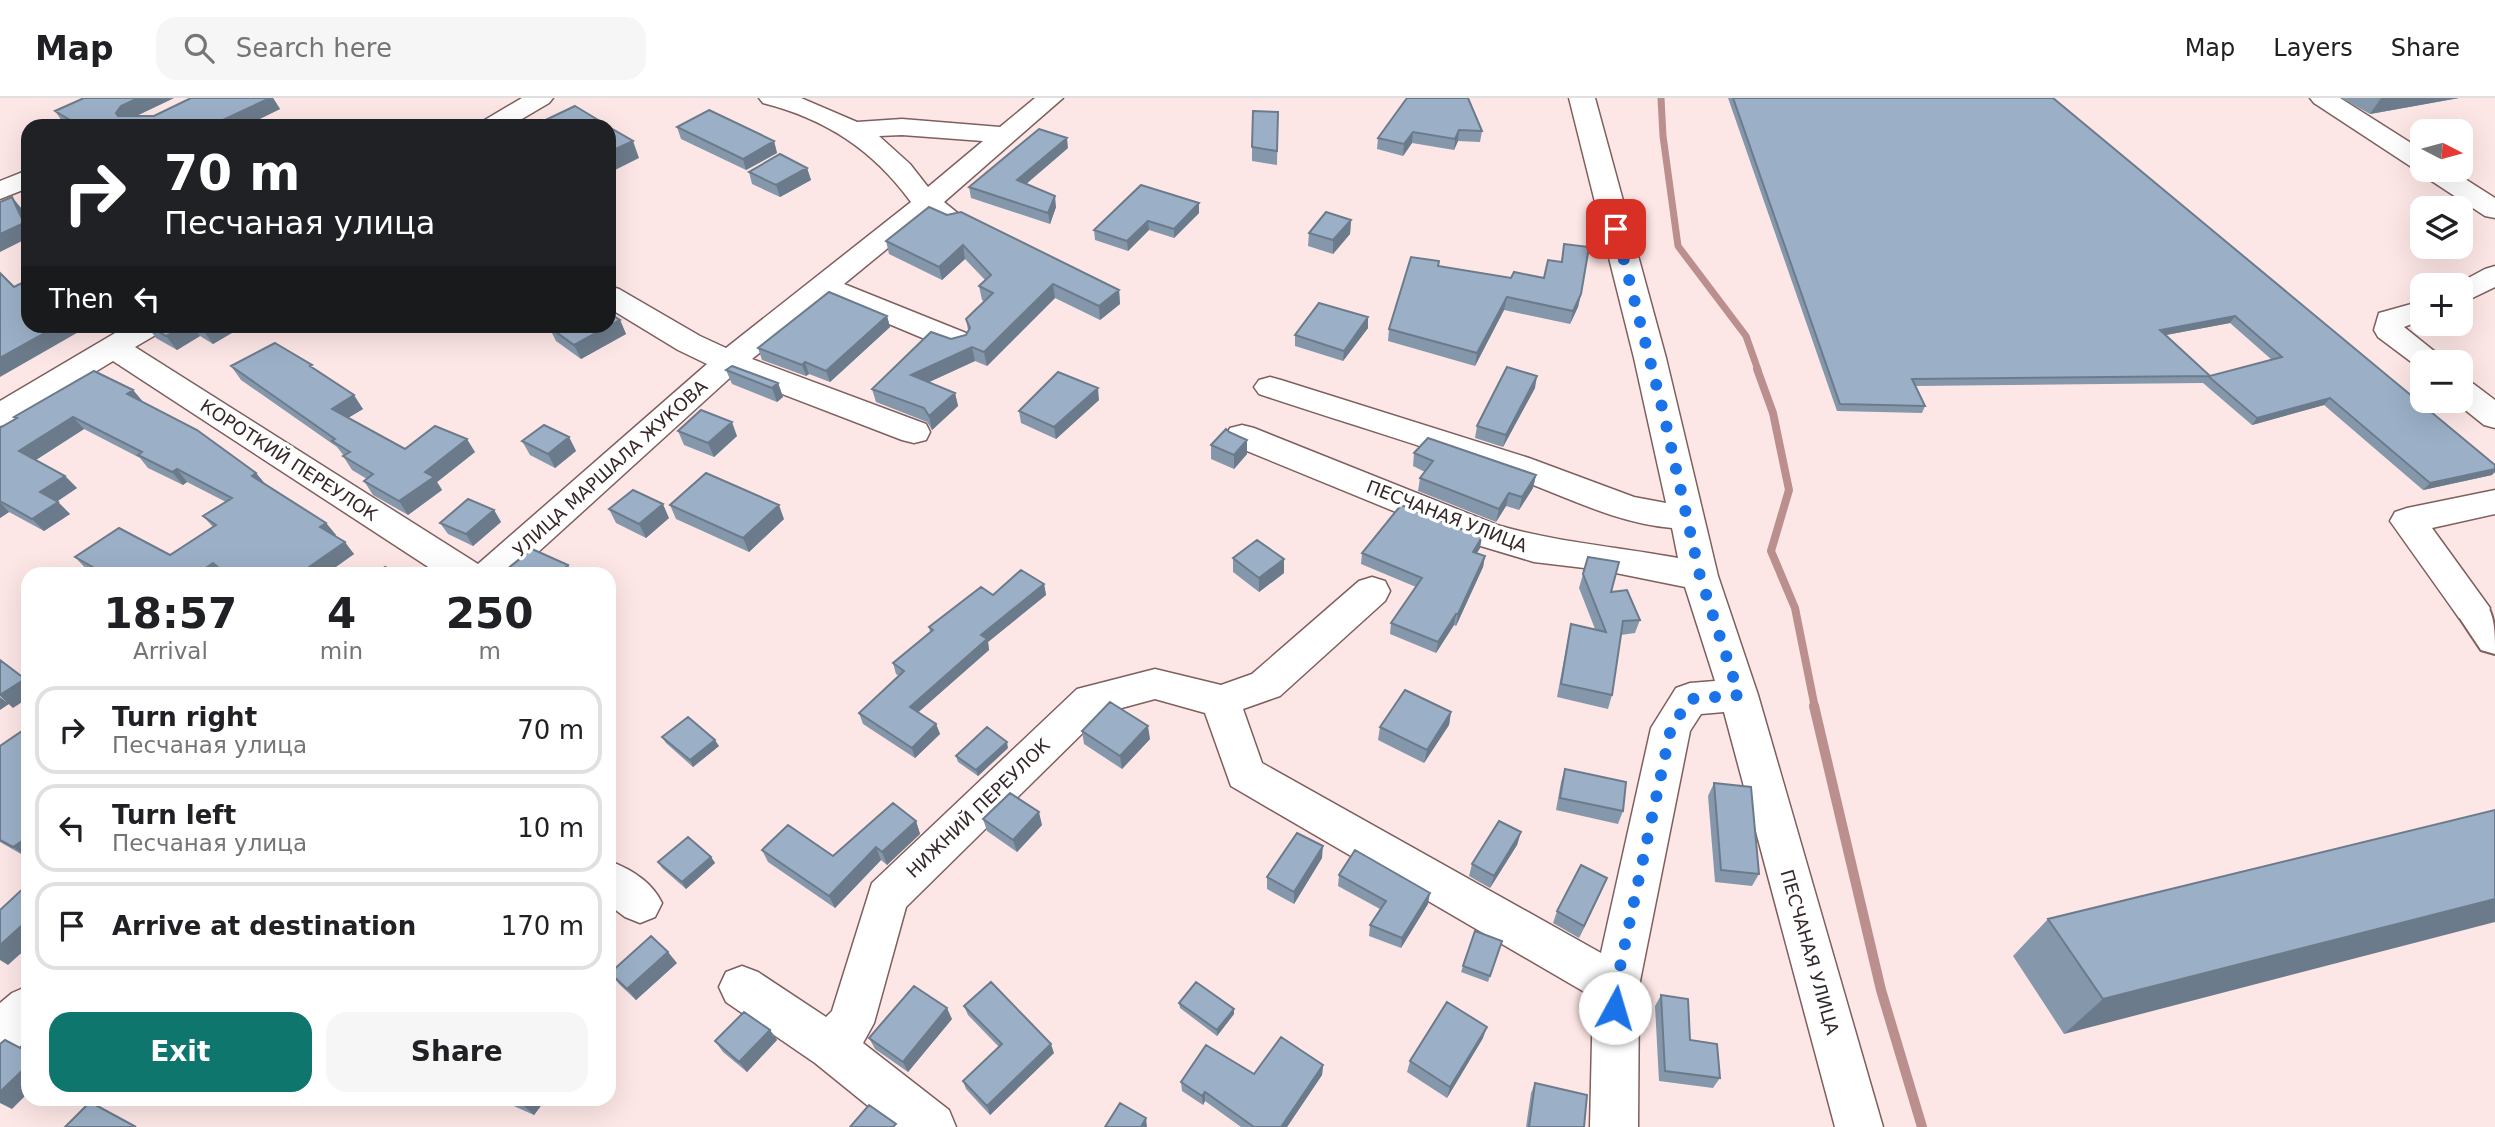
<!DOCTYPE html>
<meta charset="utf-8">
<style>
:root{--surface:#fff;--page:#f6f6f6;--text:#202124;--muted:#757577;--line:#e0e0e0;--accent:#0f766e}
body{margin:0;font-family:"DejaVu Sans",sans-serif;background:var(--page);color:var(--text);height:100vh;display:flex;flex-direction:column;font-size:26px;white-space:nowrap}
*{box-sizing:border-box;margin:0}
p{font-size:23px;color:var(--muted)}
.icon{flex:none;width:38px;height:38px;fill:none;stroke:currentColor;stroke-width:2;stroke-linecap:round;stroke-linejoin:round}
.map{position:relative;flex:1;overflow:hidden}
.panel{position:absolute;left:21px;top:469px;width:595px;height:539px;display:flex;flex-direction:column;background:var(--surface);border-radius:21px;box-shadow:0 7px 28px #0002}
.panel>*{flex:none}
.top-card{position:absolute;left:21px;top:21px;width:595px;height:214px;border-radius:21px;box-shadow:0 7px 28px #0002;background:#202124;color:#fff;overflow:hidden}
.needle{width:46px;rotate:96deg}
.tools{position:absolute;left:2410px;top:21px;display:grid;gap:14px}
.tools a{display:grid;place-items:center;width:63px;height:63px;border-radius:14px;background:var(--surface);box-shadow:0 7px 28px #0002;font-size:35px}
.pin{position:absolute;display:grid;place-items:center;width:60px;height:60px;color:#fff;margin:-30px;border-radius:14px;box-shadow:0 4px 10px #0006}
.me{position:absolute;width:77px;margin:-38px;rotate:6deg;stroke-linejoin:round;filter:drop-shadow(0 0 5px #0008)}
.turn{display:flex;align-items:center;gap:24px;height:147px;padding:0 28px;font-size:32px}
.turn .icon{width:91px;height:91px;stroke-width:2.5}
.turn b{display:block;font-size:49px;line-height:60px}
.then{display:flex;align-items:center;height:66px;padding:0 28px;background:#0003;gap:14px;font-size:26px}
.eta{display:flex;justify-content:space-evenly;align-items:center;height:119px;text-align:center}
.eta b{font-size:42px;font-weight:700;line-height:49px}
.button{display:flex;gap:14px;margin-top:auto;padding:14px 28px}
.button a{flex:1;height:80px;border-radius:21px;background:var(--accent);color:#fff;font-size:28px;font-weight:700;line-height:80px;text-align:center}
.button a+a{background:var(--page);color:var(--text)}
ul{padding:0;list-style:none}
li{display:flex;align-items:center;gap:21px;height:88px;margin:0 14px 10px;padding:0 14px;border:4px solid var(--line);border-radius:21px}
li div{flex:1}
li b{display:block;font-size:26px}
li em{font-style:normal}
header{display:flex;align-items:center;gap:42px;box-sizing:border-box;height:98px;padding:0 35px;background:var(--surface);border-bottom:2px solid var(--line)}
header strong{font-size:33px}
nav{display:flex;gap:38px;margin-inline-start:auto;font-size:24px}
.search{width:490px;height:63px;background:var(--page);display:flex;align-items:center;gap:18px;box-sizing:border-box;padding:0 24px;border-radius:21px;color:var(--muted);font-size:26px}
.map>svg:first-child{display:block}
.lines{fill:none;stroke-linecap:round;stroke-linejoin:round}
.stream-far2{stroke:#ba8f8e;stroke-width:7}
.stream-far1{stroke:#ba8f8e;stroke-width:8}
.stream{stroke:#ba8f8e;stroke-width:10}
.street-casing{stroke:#7e5f5e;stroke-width:3}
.secondary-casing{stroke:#7e5f5e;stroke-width:4}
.street{fill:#fff;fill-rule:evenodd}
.secondary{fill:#fff;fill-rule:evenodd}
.wall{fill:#8597ab;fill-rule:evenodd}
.shaded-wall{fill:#6c7b8b}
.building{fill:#9bb0c7;stroke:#6c7b8b;stroke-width:2;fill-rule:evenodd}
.route{stroke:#1a73e8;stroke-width:12;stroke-dasharray:0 21.6}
.labels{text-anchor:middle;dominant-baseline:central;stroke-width:7;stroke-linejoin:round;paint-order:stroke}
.street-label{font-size:18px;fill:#362828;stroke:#fff}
</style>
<header>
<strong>Map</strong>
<div class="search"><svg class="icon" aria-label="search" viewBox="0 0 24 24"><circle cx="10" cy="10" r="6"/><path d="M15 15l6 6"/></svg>Search here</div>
<nav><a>Map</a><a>Layers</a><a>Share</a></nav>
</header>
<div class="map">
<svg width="2495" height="1029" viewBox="0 0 2495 1029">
<rect width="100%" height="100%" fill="#fde7e6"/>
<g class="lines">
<path class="stream-far2" d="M1661 0 1663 38 1678 148 1746 238 1758 272"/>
<path class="stream-far1" d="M1757 271 1773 315 1789 392 1771 453 1795 510 1815 610"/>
<path class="stream" d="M1814 608 1881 892 1922 1029"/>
<g class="street-casing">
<path id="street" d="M522 0H553L549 5 510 28H479L483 23Z
M759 0H801L857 24 902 21 1000 29 1035 0H1063L944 104 960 117 956 123 946 125 927 118 844 186 966 235 970 242 966 249 955 252 944 249 827 200 752 261 926 326 930 334 926 342 914 345 902 342 733 277 514 476H439L113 263 11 325 0 328V303L127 228H163L159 235 135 249 478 466 707 266 678 252 609 210V188L619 191 700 238 726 250 911 104C873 52 826 21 763 5ZM902 37 983 43 928 89 910 66 879 38Z
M1569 0H1595L1666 260 1718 478 1758 597 1883 1029H1835L1724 614 1701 616 1690 633 1639 888 1638 1029H1590L1593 899 1231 688 1205 615 1155 601 1103 615 906 809 874 925 863 945 949 1012 956 1029H894L815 965 726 904 719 889 726 874 742 868 758 874 826 919 832 913 872 785 1077 591 1155 571 1221 587 1252 576 1359 483 1372 479 1385 483 1390 493 1385 503 1280 598 1243 611 1262 665 1601 855 1651 630 1676 590 1690 585 1715 583 1685 489 1601 472 1534 464 1474 446 1230 346 1226 338 1230 330 1242 327 1254 330 1497 427C1555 444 1618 449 1678 460L1672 430C1613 425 1559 395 1504 376 1423 348 1340 323 1259 296L1254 289 1259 282 1270 279 1281 282 1529 360 1634 399 1666 405 1634 260Z
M2310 0H2340L2422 52V72H2451L2495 100V120L2485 118 2424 78 2420 71 2413 70 2314 5Z
M28 72V90L0 101V83Z
M2495 168V189L2460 206V187H2455L2485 171Z
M2422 203V222L2404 229 2439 257 2444 264H2422V272L2378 239 2374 232 2379 215Z
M2460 281 2471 284 2495 302V330L2484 327 2454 303H2460Z
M2495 392V416L2432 430 2490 510 2485 520 2472 524 2459 520 2390 423 2395 414 2407 410Z
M609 763C631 771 652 784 662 805L655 819 640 825 625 819 609 807Z
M28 888V941L16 952 0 958V905L12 895Z"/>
</g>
<g class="secondary-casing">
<path id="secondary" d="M2472 495C2495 505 2495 529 2495 556L2481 552 2453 510 2458 500Z"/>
</g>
<use href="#street" class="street"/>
<use href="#secondary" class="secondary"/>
</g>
<path class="wall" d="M174 0 136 18H154L191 0H273L280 11 245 28H67L64 26 55 13Z
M1407 0 1482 33 1480 44 1458 43 1454 52 1412 45 1403 58 1377 51 1378 40Z
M1728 0H2053L2492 377 2423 392 2324 307 2252 327 2203 285 1915 288 1925 308 1922 315 1837 313ZM2230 225 2272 262 2210 278 2166 237Z
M2341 0H2459L2370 16Z
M1278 14 1277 67 1252 63V49Z
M677 29 774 43 777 55 746 72 681 41Z
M1068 50 1026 86 1056 109 1050 126 971 100 969 89Z
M807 70 811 82 780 99 752 86 749 74Z
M929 109 1119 192 1120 206 1100 222 1055 200 987 268 975 263 929 284 955 295 958 308 932 332 927 324 876 304 872 291 951 241 966 237 968 232 966 221 985 204 982 202 979 188 986 183 965 161 942 182 889 156 886 143Z
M1199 115 1174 140 1149 132 1128 153 1095 142 1094 132Z
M1351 122 1350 136 1333 156 1308 148 1309 135Z
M1564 146 1581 196 1578 209 1570 226 1504 212 1475 268 1388 243 1389 231 1439 163V168L1511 180H1544L1561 164Z
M887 218 890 229 830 284 809 276 806 278 762 262 758 250Z
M1368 219V230L1343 263 1295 248V237Z
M620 222 626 236 581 261 556 243 549 229Z
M147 228H241L242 229 213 246 200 238 177 252 156 240Z
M231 268 316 272 363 311 348 320 405 351 475 354 437 384 442 392 408 417 373 397 364 383 367 381 352 372 343 358H344L337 349 241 282Z
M726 272 778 285 783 299 777 304 732 286Z
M1535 290 1503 349 1475 340 1477 328Z
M133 292 143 304 256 375 266 387 326 425 336 437 335 438 354 456 326 476H95L87 472 75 459 170 457 213 429 203 418 226 404 187 384 183 387 148 370 140 360 84 331 36 362 65 378 77 390 57 403 70 416 44 433 9 414 0 420V330L16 320 14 319Z
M1099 302 1056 341 1021 325 1019 313Z
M678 333 737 338 714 359 684 347Z
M569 339 576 353 555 370 530 357 522 343Z
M1211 347 1247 356 1234 371 1211 361Z
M1414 355 1536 377 1533 390 1519 412 1506 408 1496 424 1418 393 1420 380 1425 374 1413 368Z
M670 407 784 421 749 454 676 421Z
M609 411 669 420 646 440 616 425Z
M494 412 501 424 473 448 448 436 440 425Z
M1480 450 1477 455 1485 458 1483 469 1456 528 1454 527 1436 555 1390 536 1391 525 1416 489 1361 466 1362 455Z
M1588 459 1611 494 1640 522 1635 535 1621 537 1612 597 1608 611 1557 599 1568 540 1571 526 1595 531 1579 490Z
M1233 460 1284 461V475L1259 494 1233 474Z
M1044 486 1046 497 988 544 989 552 918 614 936 626 940 636 915 660 863 626 859 615 899 578 896 576 893 565 930 534 929 529 993 497Z
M1451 614 1449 627 1424 665 1378 642 1380 629Z
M1082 633 1150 641 1122 671 1084 646Z
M662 639 719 648 693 669 666 645Z
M0 648 28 760 0 744Z
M1008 650 978 678 958 664 956 658Z
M1565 671 1623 713 1618 726 1556 712 1561 684Z
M1714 685 1759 776 1752 788 1715 784 1708 698Z
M2495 712 2064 936 2013 858 2048 821Z
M983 721 1042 727 1017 754 987 733Z
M916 723 920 736 887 767 881 762 835 810 768 764 762 752 833 758Z
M1521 734 1517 747 1490 790 1469 778 1472 766Z
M711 759 715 765 686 791 662 770 658 764Z
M1322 760 1294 806 1267 791V779Z
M1339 777 1428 806 1401 850 1369 838 1370 827 1380 811 1338 788Z
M1602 792 1579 840 1553 825 1557 813Z
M1502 843 1488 884 1461 874 1463 868Z
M677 865 636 902 619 886 610 875Z
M1661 897 1690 942 1720 980 1713 990 1659 983 1655 908Z
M1179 905 1234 911V916L1217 938 1180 910Z
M964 908 1054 955 990 1017 966 991 963 983 999 949 968 917Z
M952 921 908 974 875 951 869 940Z
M770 932 777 942 747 974 723 954 715 943Z
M1483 940 1447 1000 1407 974 1410 963Z
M1323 967 1322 977 1287 1029H1241L1205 1003 1203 1007 1182 993 1181 984 1254 976Z
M1535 985 1584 1029H1526L1531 995Z
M297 1001H317L311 1008Z
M498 1001H546L534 1017Z"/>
<path class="shaded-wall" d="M138 0H174L130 21 125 28 116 15 121 8Z
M270 0H273L280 11 245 28H210Z
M2381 0H2459L2370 16Z
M1459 32 1458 43 1454 52 1455 41Z
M1413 34 1412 45 1403 58 1404 46Z
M1067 40 1068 50 1018 93 1017 82Z
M633 43 639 60 609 75V54Z
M774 43 777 55 746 72 743 61Z
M807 70 811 82 780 99 776 87Z
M1055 98 1056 109 1050 126 1048 115Z
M12 99 22 111 28 124V140L0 154V136Z
M1199 105V115L1174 140V131Z
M1351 122 1350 136 1333 156V142Z
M1148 123 1149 132 1128 153 1127 143Z
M963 147 965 161 942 182 939 169Z
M1053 186 1055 200 987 268 984 254Z
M1119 192 1120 206 1100 222 1099 208Z
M1581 196 1578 209 1570 226 1573 213Z
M1507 199 1504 212 1475 268 1477 255Z
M887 218 890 229 830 284 826 273Z
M2235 218 2230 225 2155 239 2160 232Z
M1368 219V230L1343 263 1344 253Z
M620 222 626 236 581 261 574 247Z
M57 228H80L82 232 0 279V260Z
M184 228H193L200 238 177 252 166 238Z
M210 228H241L242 229 213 246 203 232Z
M972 249 975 263 914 291 911 277Z
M805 264 809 276 806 278 802 267Z
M1537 278 1535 290 1503 349 1506 337Z
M778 285 783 299 777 304 772 290Z
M1098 290 1099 302 1056 341 1054 329Z
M133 292 144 305 127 296Z
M955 295 958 308 932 332 929 318Z
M354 297 363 311 341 324 332 311Z
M2330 300 2324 307 2252 327 2257 320Z
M73 319 84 331 31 365 19 353Z
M732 324 737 338 714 359 708 345Z
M569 339 576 353 555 370 548 356Z
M467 341 475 354 437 384 442 392 408 417 399 403 425 374Z
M1247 342V356L1234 371V357Z
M177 371 187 384 183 387 172 374Z
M2495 371V374L2492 377 2423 392 2430 385Z
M256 375 266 387 252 378Z
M1536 377 1533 390 1519 412 1522 399Z
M65 378 77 390 52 407 40 394Z
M1509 395 1506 408 1496 424 1499 411Z
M0 404 9 414 0 420Z
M58 404 70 416 44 433 32 421Z
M663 406 669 420 646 440 639 426Z
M779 407 784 421 749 454 743 440Z
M494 412 501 424 473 448 466 436Z
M326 425 336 437 329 441 320 429Z
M1482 439 1480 450 1471 465 1473 454Z
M345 444 354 456 326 476H299Z
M1485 458 1483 469 1456 528 1458 516Z
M1284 461V475L1259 494V480Z
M213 465 223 476H197Z
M568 467 573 476H558Z
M1044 486 1046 497 988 544 989 552 913 619 910 609 981 537Z
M1456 516 1454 527 1436 555 1438 544Z
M25 581 28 583V600L13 610 0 598V597Z
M0 599 9 606 0 612Z
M1451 614 1449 627 1424 665 1427 652Z
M936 626 940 636 915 660 912 650Z
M1148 628 1150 641 1122 671 1120 658Z
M715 642 719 648 693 669 690 662Z
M1007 644 1008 650 978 678 976 672Z
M1039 714 1042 727 1017 754 1013 742Z
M916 723 920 736 887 767 882 754Z
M1521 734 1517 747 1490 790 1494 778Z
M28 739V760L13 749Z
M1323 748 1322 760 1294 806V794Z
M876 749 881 762 835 810 829 798Z
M711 759 715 765 686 791 682 784Z
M1607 780 1602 792 1579 840 1584 828Z
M1430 795 1428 806 1401 850 1402 840Z
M2495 801V824L2064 936 2103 901Z
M28 822V849L8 867 0 862V847Z
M668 854 677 865 636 902 627 891Z
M947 910 952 921 908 974 903 964Z
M1234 911V916L1217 938V932Z
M1487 929 1483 940 1447 1000 1450 989Z
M770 932 777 942 747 974 739 964Z
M1051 946 1054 955 990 1017 987 1008Z
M28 967V995L12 1011 0 1005V994Z
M1323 967 1322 977 1287 1029H1281Z
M1205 994V1003L1203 1007 1202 998Z
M302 1001H317L311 1008Z
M528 1001H546L534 1017 523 1007Z
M1146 1020 1147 1029H1141Z"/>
<path class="building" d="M84 0H138L121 8 116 15 118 18H154L191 0H270L210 28H80L55 13Z
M1407 0H1468L1482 33 1459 32 1455 41 1413 34 1404 46 1378 40Z
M1733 0H2053L2495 367V371L2430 385 2330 300 2257 320 2208 278 1912 281 1925 308 1840 306ZM2235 218 2282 259 2210 278 2160 232Z
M575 8 608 28H533Z
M709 12 774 43 743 61 677 29Z
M1253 13 1278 14 1277 53 1252 49Z
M609 29 633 43 609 54Z
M1039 31 1067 40 1017 82 1055 98 1048 115 969 89Z
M780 56 807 70 776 87 749 74Z
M1141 87 1199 105 1174 131 1148 123 1127 143 1094 132Z
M12 99 24 125 0 136V104Z
M929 109 947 117 961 114 1119 192 1099 208 1053 186 984 254 972 249 911 277 955 295 929 318 924 310 872 291 931 234 951 241 966 237 970 230 966 221 993 195 979 188 991 177 963 147 939 169 886 143Z
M1326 114 1351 122 1333 142 1309 135Z
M1564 146 1589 149 1581 196 1573 213 1507 199 1477 255 1389 231 1411 159 1439 163 1438 168 1511 180 1514 174 1544 180 1548 162 1562 164Z
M0 175 14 189 24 184 28 187V228H57L0 260Z
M829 194 887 218 826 273 805 264 802 267 758 250Z
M1319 205 1368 219 1344 253 1295 237Z
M609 215 620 222 574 247 549 229 551 228H609Z
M149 228H184L166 238Z
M196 228H210L203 232Z
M275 245 312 267 310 268 354 297 332 311 405 351 435 328 467 341 425 374 434 379 399 403 364 383 373 376 343 358 350 354 332 343 335 341 231 268Z
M732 268 778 285 772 290 726 272Z
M1507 269 1537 278 1506 337 1477 328Z
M94 273 133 292 127 296 197 332 256 375 252 378 326 425 320 429 345 444 299 476H226L213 465 197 476H105L75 459 119 430 170 457 216 427 203 418 232 400 177 371 172 374 138 357 142 354 73 319 19 353 65 378 40 394 58 404 32 421 0 403V330L17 320 14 319Z
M1058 274 1098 290 1054 329 1019 313Z
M701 312 732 324 708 345 678 333Z
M544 327 569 339 548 356 522 343Z
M1226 331 1229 334 1247 342 1234 357 1211 347Z
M1428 340 1536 377 1522 399 1509 395 1499 411 1420 380 1433 363 1414 355Z
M706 375 779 407 743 440 670 407Z
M633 392 663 406 639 426 609 411Z
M468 401 494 412 466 436 440 425Z
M1401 407 1482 439 1473 454 1485 458 1458 516H1456L1438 544 1391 525 1422 480 1362 455Z
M1257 442 1284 461 1259 480 1233 460Z
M532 451 568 467 558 476H501Z
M1588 459 1619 464 1611 494 1627 492 1640 522 1623 523 1612 597 1561 586 1571 526 1606 534 1583 476Z
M385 469 401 476H376Z
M1021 472 1044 486 981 537 987 541 910 609 936 626 912 650 859 615 904 573 893 565 933 532 929 529 981 489 993 497Z
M0 562 25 581 0 597Z
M1405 592 1451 614 1427 652 1380 629Z
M1110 604 1148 628 1120 658 1082 633Z
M688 619 715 642 690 662 662 639Z
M28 629V739L13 749 0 742V648Z
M987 629 1007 644 976 672 956 658Z
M1565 671 1626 684 1623 713 1560 700Z
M1714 685 1751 689 1759 776 1721 772Z
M1010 695 1039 714 1013 742 983 721Z
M893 705 916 723 882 754 876 749 829 798 762 752 788 727 833 758Z
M2495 712V801L2103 901 2048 821Z
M1499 723 1521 734 1494 778 1472 766Z
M1297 735 1323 748 1294 794 1267 779Z
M688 739 711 759 682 784 658 764Z
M1355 752 1430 795 1402 840 1370 827 1386 803 1339 777Z
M1581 767 1607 780 1584 828 1557 813Z
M28 786V822L0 847V812Z
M1475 833 1502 843 1490 878 1463 868Z
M651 838 668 854 627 891 610 875Z
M991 884 1051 946 987 1008 963 983 1002 946 964 908Z
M1196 884 1234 911 1217 932 1179 905Z
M914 888 947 910 903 964 869 940Z
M1661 897 1688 901 1690 942 1717 946 1720 980 1665 973Z
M1447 904 1487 929 1450 989 1410 963Z
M744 914 770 932 739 964 715 943Z
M1281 939 1323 967 1281 1029H1254L1205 994 1202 998 1181 984 1206 947 1254 976Z
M5 942 28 954V967L0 994V946Z
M1535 985 1587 997 1584 1029H1529Z
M509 1001H528L523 1007Z
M90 1004 136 1029H65Z
M1120 1005 1146 1020 1141 1029H1105Z
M869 1007 896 1026 893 1029H850Z"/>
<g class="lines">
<path class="route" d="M1615 910 1616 888 1671 630 1690 601 1739 597 1700 478 1663 313 1616 131"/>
</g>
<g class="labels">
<g class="street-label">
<text transform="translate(289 362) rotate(33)">КОРОТКИЙ ПЕРЕУЛОК</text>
<text transform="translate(610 370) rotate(-42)">УЛИЦА МАРШАЛА ЖУКОВА</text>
<text transform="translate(1447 418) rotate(21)">ПЕСЧАНАЯ УЛИЦА</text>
<text transform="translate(978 710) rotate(-44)">НИЖНИЙ ПЕРЕУЛОК</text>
<text transform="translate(1810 854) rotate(74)">ПЕСЧАНАЯ УЛИЦА</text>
</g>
</g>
</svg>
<div class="tools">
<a><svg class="needle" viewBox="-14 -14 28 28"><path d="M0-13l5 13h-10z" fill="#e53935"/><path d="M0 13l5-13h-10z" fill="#757577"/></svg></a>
<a><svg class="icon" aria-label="layers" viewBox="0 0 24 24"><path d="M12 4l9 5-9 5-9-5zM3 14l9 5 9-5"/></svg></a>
<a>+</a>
<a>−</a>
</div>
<div class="pin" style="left:1616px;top:131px;background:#d93025"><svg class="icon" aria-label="arrive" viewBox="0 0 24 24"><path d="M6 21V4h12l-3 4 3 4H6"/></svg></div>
<svg class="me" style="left:1615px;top:910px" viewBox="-20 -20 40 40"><circle r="19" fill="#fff"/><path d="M0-13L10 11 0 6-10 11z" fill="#1a73e8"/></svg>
<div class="top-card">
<div class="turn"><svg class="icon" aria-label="right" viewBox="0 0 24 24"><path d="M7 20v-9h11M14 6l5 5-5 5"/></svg><div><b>70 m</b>Песчаная улица</div></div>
<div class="then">Then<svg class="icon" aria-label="left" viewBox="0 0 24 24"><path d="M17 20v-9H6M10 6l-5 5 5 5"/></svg></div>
</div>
<section class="panel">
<div class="eta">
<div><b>18:57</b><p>Arrival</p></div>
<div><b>4</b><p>min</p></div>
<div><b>250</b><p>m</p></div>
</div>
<ul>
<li><svg class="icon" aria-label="right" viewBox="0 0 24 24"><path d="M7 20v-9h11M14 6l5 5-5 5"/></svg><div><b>Turn right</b><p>Песчаная улица</p></div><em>70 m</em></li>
<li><svg class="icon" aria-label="left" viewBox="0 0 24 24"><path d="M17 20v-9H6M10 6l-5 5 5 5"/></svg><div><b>Turn left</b><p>Песчаная улица</p></div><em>10 m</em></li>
<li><svg class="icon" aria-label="arrive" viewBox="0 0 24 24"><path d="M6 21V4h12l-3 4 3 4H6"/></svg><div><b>Arrive at destination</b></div><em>170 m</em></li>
</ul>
<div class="button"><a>Exit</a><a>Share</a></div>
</section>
</div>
